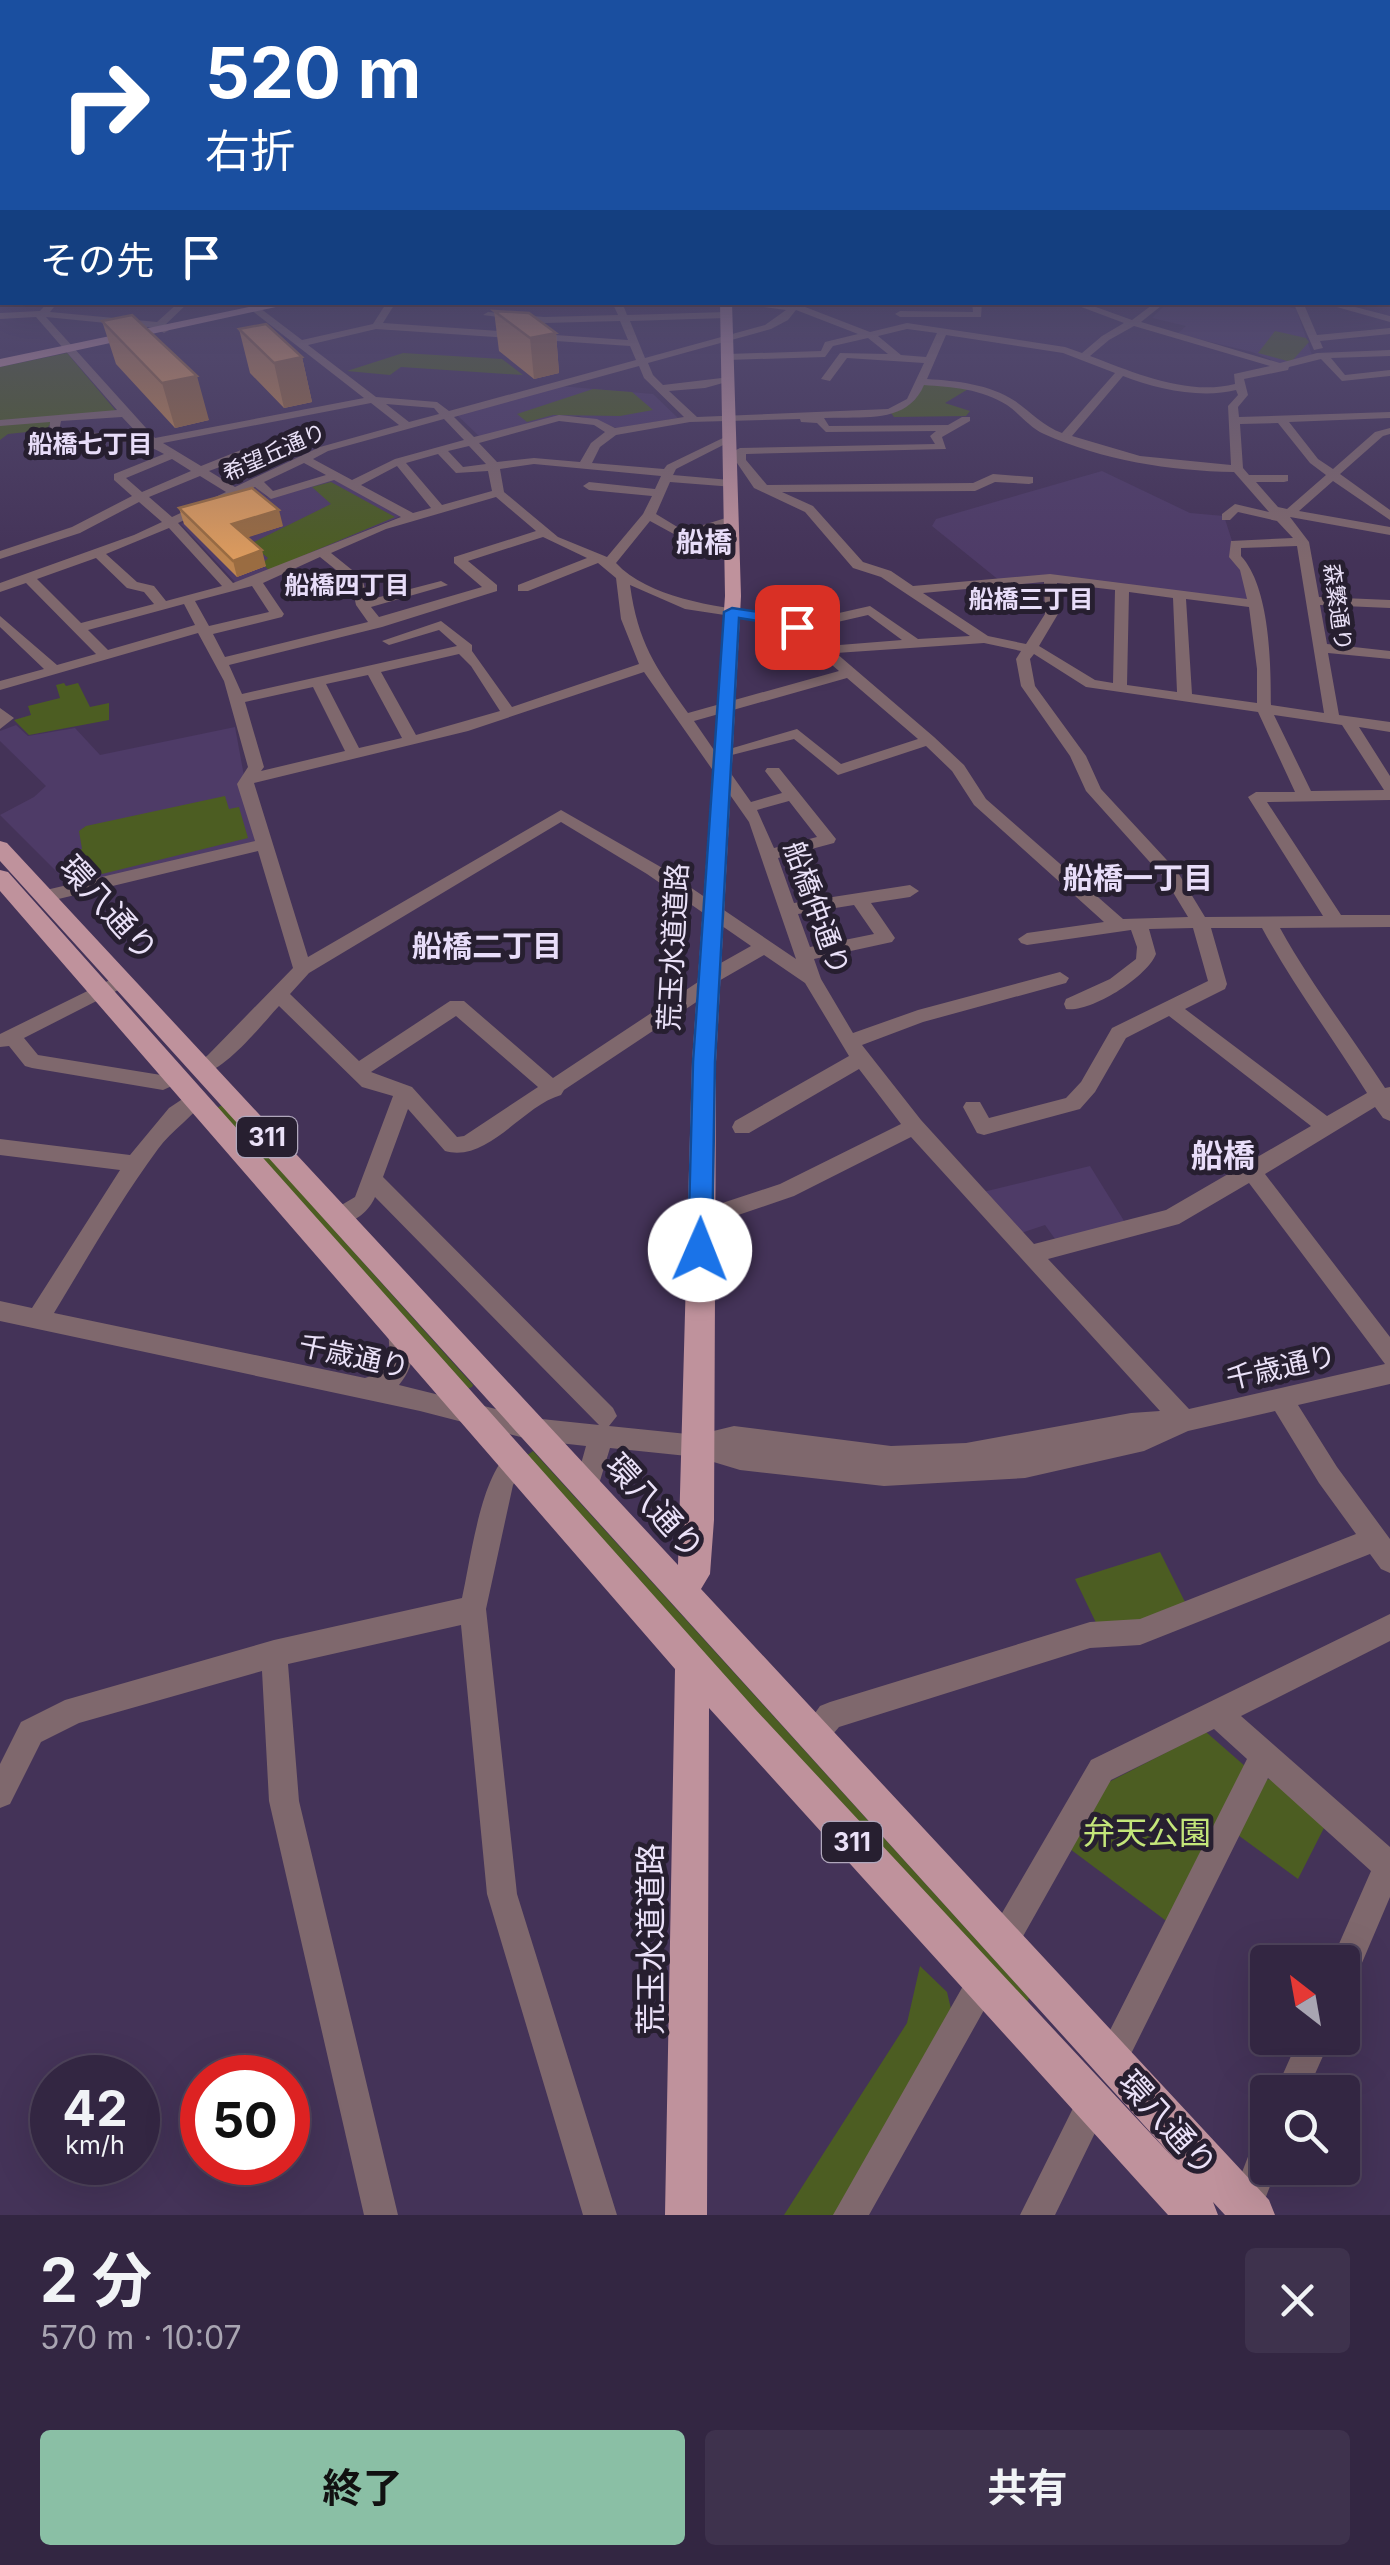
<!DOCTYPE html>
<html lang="ja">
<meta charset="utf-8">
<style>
:root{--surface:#332642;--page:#3e324d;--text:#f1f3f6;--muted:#a9a5b2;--line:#4e435b;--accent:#8abfa5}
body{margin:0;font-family:Inter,"Noto Sans JP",sans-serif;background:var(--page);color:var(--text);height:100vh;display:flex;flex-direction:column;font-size:38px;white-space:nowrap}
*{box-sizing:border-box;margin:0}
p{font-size:32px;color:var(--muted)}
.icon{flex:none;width:55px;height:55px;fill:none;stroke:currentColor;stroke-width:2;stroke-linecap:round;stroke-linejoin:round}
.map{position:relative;height:2215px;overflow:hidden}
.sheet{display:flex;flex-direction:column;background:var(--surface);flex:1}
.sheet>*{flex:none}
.hud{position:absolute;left:0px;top:0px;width:1390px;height:305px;box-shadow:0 10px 40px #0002,0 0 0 2px var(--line);background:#1a4fa0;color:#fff;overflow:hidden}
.needle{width:65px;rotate:329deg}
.fabs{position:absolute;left:1250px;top:1945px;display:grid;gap:20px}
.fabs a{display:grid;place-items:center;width:110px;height:110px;border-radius:10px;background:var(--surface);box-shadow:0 10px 40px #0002,0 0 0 2px var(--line);font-size:50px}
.speed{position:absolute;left:30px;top:2055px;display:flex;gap:20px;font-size:50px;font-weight:700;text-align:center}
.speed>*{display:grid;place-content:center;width:130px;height:130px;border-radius:50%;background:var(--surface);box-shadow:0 10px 40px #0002,0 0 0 2px var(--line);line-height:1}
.speed small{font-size:25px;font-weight:400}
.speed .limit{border:15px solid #d22;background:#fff;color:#111}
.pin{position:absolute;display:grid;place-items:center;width:85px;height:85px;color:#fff;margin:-42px;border-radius:20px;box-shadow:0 5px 15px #0006}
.me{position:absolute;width:110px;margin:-55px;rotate:1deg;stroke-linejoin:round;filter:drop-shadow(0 0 8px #0008)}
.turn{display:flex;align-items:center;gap:35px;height:210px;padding:0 40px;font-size:45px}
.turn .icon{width:130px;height:130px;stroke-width:2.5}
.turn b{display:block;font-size:70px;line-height:85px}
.then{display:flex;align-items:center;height:95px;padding:0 40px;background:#0003;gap:20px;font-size:38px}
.round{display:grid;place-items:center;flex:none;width:105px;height:105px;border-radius:10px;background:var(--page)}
.head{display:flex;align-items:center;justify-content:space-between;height:170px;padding:0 40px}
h1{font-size:60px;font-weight:700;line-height:75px}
.action{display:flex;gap:20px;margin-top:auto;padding:20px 40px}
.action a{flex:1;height:115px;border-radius:10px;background:var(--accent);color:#111;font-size:40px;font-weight:700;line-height:115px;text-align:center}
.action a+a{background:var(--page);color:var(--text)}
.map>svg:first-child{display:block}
.built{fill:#4e3b67}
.green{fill:#4c5d22}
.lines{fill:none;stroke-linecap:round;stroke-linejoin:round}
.minor{fill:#7f686d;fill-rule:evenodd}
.major{fill:#bf929c;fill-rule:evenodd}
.wall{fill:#bd8550}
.shaded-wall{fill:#9a6c41}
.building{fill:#dc9b5d;stroke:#9a6c41;stroke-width:2.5}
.route{fill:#1a73e8;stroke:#114b97;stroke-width:2.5}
.labels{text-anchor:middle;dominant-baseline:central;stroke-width:10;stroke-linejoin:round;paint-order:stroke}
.far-street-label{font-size:22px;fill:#eae1f8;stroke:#271f30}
.far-neighbourhood-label{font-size:25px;font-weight:bold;fill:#e8ddf9;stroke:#271f30}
.shield{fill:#271f30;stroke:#b0a7bc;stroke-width:2.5}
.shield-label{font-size:25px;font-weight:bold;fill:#eae1f8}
.far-quarter-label{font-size:28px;font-weight:bold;fill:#e8ddf9;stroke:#271f30}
.street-label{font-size:28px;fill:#eae1f8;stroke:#271f30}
.neighbourhood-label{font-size:30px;font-weight:bold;fill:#e8ddf9;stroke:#271f30}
.near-street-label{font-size:32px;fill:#eae1f8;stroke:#271f30}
.quarter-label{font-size:32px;font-weight:bold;fill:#e8ddf9;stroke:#271f30}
.near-park-label{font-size:32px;fill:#c4e67a;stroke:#271f30}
</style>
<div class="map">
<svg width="1390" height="2215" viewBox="0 0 1390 2215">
<rect width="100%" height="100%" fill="#443358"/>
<path class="built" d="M1271 302 1296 309 1312 355 1282 364 1252 352 1177 334 1186 326 1152 318 1167 303Z
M559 386 653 394 678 418 617 428 579 416 558 417 480 437 456 414Z
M1102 471 1190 513 1224 516 1252 603 1049 578 1000 581 932 526 936 519Z
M333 479 401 516 236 583 181 524 252 488 257 487 267 497Z
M16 725 28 736 75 728 100 755 235 727 256 841 71 886 0 815 34 797 46 786 0 741V731Z
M1090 1166 1126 1224 1058 1243 1045 1225 1018 1234 983 1192Z"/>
<path class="green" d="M1275 331 1306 338 1309 342 1291 362 1258 353Z
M67 353 116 411 56 416 46 430 8 434 0 440V367Z
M403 353 502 359 523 375 401 367 390 375 347 371Z
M921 382 970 388 945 403 970 411 966 416 894 417 891 413 913 401Z
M593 389 632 392 653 410 620 416 553 415 527 422 517 414Z
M331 482 395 517 269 570 262 564 268 558 250 544 331 504 312 487Z
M64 683 66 686 78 683 90 707 109 703V720L29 735 14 720 31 715 28 706 60 698 56 685Z
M225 796 229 809 239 807 248 838 102 874 86 860 77 861 76 851 82 849 79 831 86 826Z
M222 1105 473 1385 472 1387 467 1389 217 1108Z
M533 1451 1029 1998 1025 2007 528 1460 526 1456Z
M1160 1552 1187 1606 1138 1626 1098 1627 1075 1579Z
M1206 1732 1246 1767 1169 1923 1070 1849 1105 1784Z
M1265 1779 1276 1780 1326 1824 1298 1879 1238 1835Z
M920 1966 947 1992 951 2009 835 2215H784L907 2023Z"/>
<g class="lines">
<path class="minor" d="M1388 250H1390V254L1388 255Z
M2 281V287L0 288V282Z
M1388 281 1390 282V289L1388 288Z
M48 302H58L50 312 157 322 179 302H189L165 325 169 330 164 333 156 328 46 317 155 438 364 398 241 302H252L302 340 373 324 387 302H396L383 323 628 340 620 321 544 323 483 315 488 312 544 317 618 315 612 302H622L627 315 726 312 731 315 726 318 630 321 645 358 765 325 786 310 725 302H801L800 305 870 332 907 323 1065 347 1082 353 1102 336 1124 323 1068 302H1082L1132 320 1156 302H1166L1141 322 1280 363 1317 353 1390 350V356L1331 358 1345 375 1390 370V376L1342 381 1321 359 1289 367 1288 370 1244 379 1248 395 1238 407 1239 417 1390 412V418L1289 422 1318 459 1333 469 1375 432 1390 428V434L1383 436 1340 474 1390 510V520L1333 481 1299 511 1390 527V535L1290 517 1309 542 1319 597 1390 600V608L1320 605 1327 644 1390 651V659L1328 653 1339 715 1390 722V732L1359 727 1390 776V800L1267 802 1341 915H1390V927L1280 928C1311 984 1350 1034 1385 1088L1390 1087V1121L1383 1118 1375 1107 1265 1174 1390 1337V1384L1298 1405 1337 1467 1390 1539V1573L1381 1569 1370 1554 1140 1645 1090 1648 839 1727 823 1746 813 1750 803 1746 799 1736 820 1706 830 1702 1090 1622 1140 1619 1356 1534 1319 1483 1275 1411 1188 1431 1144 1451 1025 1478 884 1486 740 1470 697 1457 610 1448 595 1497 586 1501 577 1497 574 1489 586 1446 532 1440 420 1411 0 1321V1301L32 1308 120 1170 0 1155V1139L130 1155 169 1108 196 1090 206 1098C194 1116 172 1130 158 1149 121 1199 88 1257 54 1313L365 1378C405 1366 382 1346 391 1322L399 1319 407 1322C417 1345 415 1366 399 1385L532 1418 599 1425 375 1197C369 1212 350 1228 333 1222L330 1216 333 1210 355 1197 393 1096 362 1087 279 1006C262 1024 219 1080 194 1074L191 1069 208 1055 293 968 258 851 46 902 37 896 46 890 255 841 237 784 248 767 224 681 198 633 0 690V681L44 669 0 627V616L57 665 96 654 26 583 0 592V583L134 535 162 522 139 502 80 533 0 559V551L72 527 132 496 114 480V474L164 454C130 433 88 446 49 435L50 422 0 426V420L117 410 36 317 0 319V313L40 311ZM796 310 858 334 825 342 821 351 727 354 722 357 727 360 825 357 833 346 868 338 888 354 840 353 821 379 830 381 847 358 924 363 907 399 888 409 697 417 669 391 705 388 730 381V377L663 385 653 375 648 363 771 329 788 320ZM1134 326 1270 366 1234 374 1235 384C1187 396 1135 373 1090 356L1109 340ZM376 329 630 346 636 360 449 411 437 402 376 397 308 345ZM907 329 937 333 926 357 901 355 878 336ZM946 335 1063 353 1115 373 1062 433C1043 426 1031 412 1015 401 989 384 957 381 927 379ZM639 366 644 378 684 417 615 428 597 419 559 415 474 437 454 417ZM1123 376C1156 389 1201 399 1236 390L1238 395 1228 406 1231 465 1140 456 1072 436ZM924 385C952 387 982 389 1007 405 1020 414 1029 427 1044 434 1102 460 1170 471 1234 472L1269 512 1235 504 1222 514V520H1230L1238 512 1277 521 1293 538 1231 541 1229 557 1240 570 1247 599 1050 574 913 586 891 571 863 562 813 506 782 492 975 491 995 482 1029 484 1033 483V477L993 474 973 483 767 485 746 460V454L946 449 942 437 970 421V417H962L948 425 829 426 824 418C862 416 907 425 924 385ZM371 403 399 425 320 447 235 487 209 471 308 434V430L241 450 201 466 163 443ZM386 404 434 408 439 414 409 422ZM122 417 139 435 59 431 61 421ZM444 419 464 440 395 459 352 480 313 459 328 451ZM800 419 801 422 817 423 826 432 936 431 930 436 935 444 740 448 734 451V457L726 460 737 463 754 488 805 512 853 568 881 577 970 636 918 639 870 606 799 622 788 616C736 609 653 603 616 563L650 521 683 539 736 523 738 520 732 516 684 531 656 514 670 482 734 487 736 484 730 480 673 475 676 469 735 439 725 437 667 465 664 469 592 463 600 447 616 435 690 422ZM559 421 594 425 605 432 591 443 580 462 534 458 497 462 479 443ZM1278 423 1310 463 1326 475 1287 509 1278 507 1256 482H1284L1288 481V475H1249L1243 468 1240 424ZM469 446 486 464 463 467 448 451ZM438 454 456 473 488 471 492 491 442 505 406 463ZM172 459 191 471 142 492 126 478ZM304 463 326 475 273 491 264 482ZM534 464 661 476 655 489 589 482 583 486 589 490 652 496 643 514 607 557 558 537 504 492 500 469ZM397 466 431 508 413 513 361 485ZM200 476 226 492 172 517 149 497ZM334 480 401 517 233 583 178 523 255 487 271 499ZM496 497 536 531 454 557V563L482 587 379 617 371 607 448 585 441 581 368 600 362 578 331 553 386 529ZM169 528 222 586 166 601 154 586 137 582 106 554ZM543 537 587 558 518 585V591H528L598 563 616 578 621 619 639 664 512 707 472 651V645L441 621 382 641 389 645 439 630 457 646 242 694 229 665 382 627 497 591V585L468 561ZM1297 546 1324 713 1271 705C1271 665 1270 587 1241 556V548ZM320 557 351 582 356 605 368 622 225 657 213 634 282 617 284 614 263 583ZM96 558 127 588 144 592 154 604 81 623 37 579ZM1044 582 1045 614 1026 644 988 636 923 593ZM1057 583 1115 590 1113 683 1095 680 1039 646 1058 614ZM630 585 685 609 784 624 839 671 688 713C655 666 638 643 630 585ZM252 586 269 612 209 626 195 601ZM1129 592 1173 598 1177 692 1127 685ZM1186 599 1249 607 1257 669V703L1192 694ZM184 604 195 625 108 650 88 630ZM868 615 902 640 827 646 807 629ZM984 643 1021 651 1016 659 1021 686 1070 756 1086 791 1165 879 1188 917 1123 919 986 799 964 765 934 737 836 653ZM459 654 471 666 500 711 416 735 381 672ZM1034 654 1086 687 1258 712 1295 792H1256L1248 797 1323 916 1205 917 1177 871 1101 789 1086 756 1035 686 1030 659ZM644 672 749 822 796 959 659 866 561 810 308 957 254 783 468 731ZM368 675 402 738 359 748 326 684ZM847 678 918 739 841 764 797 729 716 753 694 721ZM313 687 345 751 261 771 264 767 245 702ZM1274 715 1342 725 1384 790 1311 791ZM794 739 838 775 926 746 952 771 974 805 1104 922 1027 933 1018 939 1021 943 1027 945 1131 930 1137 947 1136 959 1110 979 1066 999 1064 1004 1066 1009C1091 1013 1147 977 1156 954L1149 929 1193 928 1208 981 1112 1028 1081 1082 1066 1098 989 1118 980 1102H966L963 1107 977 1133 984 1135 1080 1109 1095 1092 1126 1038 1169 1016 1311 1126 1166 1210 1034 1244 921 1120 862 1045 923 1022 1066 983 1069 978 1060 972 918 1010 853 1033 821 979 814 959 892 942 895 938 871 903 910 897 919 891 910 885 794 903 778 858 834 843 836 839 779 768H767L765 771 782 793 751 802 720 758ZM789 801 817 837 774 848 757 810ZM561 822 647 874 751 946 703 973 701 980 553 1078 464 1001H450L359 1061 290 994 309 973ZM854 905 874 934 810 947 798 914ZM1211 928H1262C1293 985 1332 1037 1367 1093L1327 1116 1185 1009 1225 989 1227 984ZM764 955 805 983 849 1056 735 1121 732 1127 735 1133H749L859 1069 901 1124 780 1184 692 1213 689 1219 692 1225 700 1228 794 1196 911 1137 1160 1411 1131 1413 966 1443 891 1446 734 1426 697 1435 609 1426 617 1416 613 1408 383 1177 408 1109 445 1151C488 1163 522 1106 561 1095L564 1090 716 989 717 982ZM456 1016 538 1087 464 1136 457 1137 412 1087 371 1072ZM1249 1183 1385 1364 1189 1409 1048 1259 1179 1224Z
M972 302H982L981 317H900L895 314 900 311 973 312Z
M1293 302H1303L1317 335 1390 328V334L1320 341 1323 348 1314 350Z
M1319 302H1336L1390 316V322Z
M0 708 14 718 0 729Z
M120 975 126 976 129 981 126 986 24 1038 38 1055 161 1075 176 1069 183 1071 186 1076 183 1081 163 1090 32 1068 25 1066 9 1046 0 1047V1034Z
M515 1450 524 1454 527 1462 513 1485 486 1609 517 1894 617 2215H583L487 1894 461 1625 288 1664 299 1801 398 2215H364L269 1801 262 1671 79 1723 41 1742 10 1804 0 1808V1764L21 1722 65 1700 274 1640 462 1598C470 1564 482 1463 515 1450Z
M1390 1614V1641L1241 1716 1390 1847V1897L1353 1984 1342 1988V1962H1331L1371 1871 1268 1778 1122 2072 1111 2077 1100 2072 1095 2061 1100 2050 1247 1759 1214 1729 1111 1780 1013 1954 1002 1958 991 1954 987 1943 991 1932 1091 1760Z
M982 1967 993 1972 998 1983 993 1994 869 2215H833L971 1972Z
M1299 2038H1331L1307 2092H1275Z
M1095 2084 1107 2088 1111 2100 1055 2215H1020L1083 2088Z
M1268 2131V2168H1277L1259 2215H1233L1229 2206 1256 2136Z"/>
<path class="major" d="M1388 267H1390V273H1388Z
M273 302H299L0 367V359Z
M720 302H732L741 596 716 1062 714 1520 710 1574 701 1589 1269 2200 1275 2215H1225L1213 2202 1218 2215H1168L709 1708 707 2215H665L675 1669 0 891V870L8 872 755 1709 1180 2165 0 861V841L7 843 678 1565 692 1062 725 596Z"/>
</g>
<path class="wall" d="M494 311 556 333 559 373 534 379 499 351Z
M102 321 209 420 175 428 116 364Z
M239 329 302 357 312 402 284 408 250 373Z
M179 508 283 526 247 537 266 566 237 577 184 524Z"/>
<path class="shaded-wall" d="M556 333 559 373 534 379 530 338Z
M302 357 312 402 284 408 274 363Z
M197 376 209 420 175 428 162 383Z
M279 510 283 526 237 541 232 524Z
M262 550 266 566 237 577 233 561Z"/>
<path class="building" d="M494 311 529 313 556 333 530 338Z
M132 315 197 376 162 383 102 321Z
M266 324 302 357 274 363 239 329Z
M252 488 279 510 232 524 262 550 233 561 179 508Z"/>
<linearGradient id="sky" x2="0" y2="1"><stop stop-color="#251c30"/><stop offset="0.45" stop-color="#565075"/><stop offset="1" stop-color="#565075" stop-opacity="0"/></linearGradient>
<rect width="1390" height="560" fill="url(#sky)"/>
<path class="route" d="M732 608 793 617 805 627 797 632 783 625 739 618 715 1062 712 1250 709 1258 700 1261 691 1258 688 1250 693 1062 724 612Z"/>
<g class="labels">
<g class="far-street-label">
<text transform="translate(274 452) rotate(-24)">希望丘通り</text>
<text transform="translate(1338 607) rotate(82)">森繁通り</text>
</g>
<g class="far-neighbourhood-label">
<text x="90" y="444">船橋七丁目</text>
<text x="347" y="585">船橋四丁目</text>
<text x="1031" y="599">船橋三丁目</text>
</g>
<g class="shield">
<rect x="237" y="1117" width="60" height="40" rx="8"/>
<rect x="822" y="1822" width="60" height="40" rx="8"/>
</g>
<g class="shield-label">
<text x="267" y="1137">311</text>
<text x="852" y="1842">311</text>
</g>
<g class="far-quarter-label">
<text x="704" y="542">船橋</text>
</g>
<g class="street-label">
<text transform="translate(817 908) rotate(70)">船橋仲通り</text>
<text transform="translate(673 947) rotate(-87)">荒玉水道道路</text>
<text transform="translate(354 1356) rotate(12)">千歳通り</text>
<text transform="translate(1281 1367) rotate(-13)">千歳通り</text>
</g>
<g class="neighbourhood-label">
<text x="1138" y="878">船橋一丁目</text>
<text x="487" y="946">船橋二丁目</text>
</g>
<g class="near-street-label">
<text transform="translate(109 908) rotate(48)">環八通り</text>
<text transform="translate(655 1506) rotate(48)">環八通り</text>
<text transform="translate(650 1939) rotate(-90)">荒玉水道道路</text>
<text transform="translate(1168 2123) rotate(48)">環八通り</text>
</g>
<g class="quarter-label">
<text x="1223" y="1155">船橋</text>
</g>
<g class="near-park-label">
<text x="1147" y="1832">弁天公園</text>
</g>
</g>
</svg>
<div class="fabs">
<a><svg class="needle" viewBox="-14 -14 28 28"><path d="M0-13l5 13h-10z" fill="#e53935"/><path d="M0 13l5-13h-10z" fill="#a9a5b2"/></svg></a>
<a><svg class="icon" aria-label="search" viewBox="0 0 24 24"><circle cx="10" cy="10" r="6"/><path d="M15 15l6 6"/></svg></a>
</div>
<div class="speed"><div>42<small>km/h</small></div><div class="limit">50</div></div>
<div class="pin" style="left:797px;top:627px;background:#d93025"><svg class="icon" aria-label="arrive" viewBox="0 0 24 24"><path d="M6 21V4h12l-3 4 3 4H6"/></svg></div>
<svg class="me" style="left:700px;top:1250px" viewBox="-20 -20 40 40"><circle r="19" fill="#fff"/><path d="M0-13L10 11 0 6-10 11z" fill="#1a73e8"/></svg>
<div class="hud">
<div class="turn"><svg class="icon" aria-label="right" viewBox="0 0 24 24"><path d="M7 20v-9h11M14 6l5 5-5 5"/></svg><div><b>520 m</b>右折</div></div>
<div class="then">その先<svg class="icon" aria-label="arrive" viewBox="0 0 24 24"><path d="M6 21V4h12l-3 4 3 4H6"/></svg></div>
</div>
</div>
<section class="sheet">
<div class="head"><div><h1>2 分</h1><p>570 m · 10:07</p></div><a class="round"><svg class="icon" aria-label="close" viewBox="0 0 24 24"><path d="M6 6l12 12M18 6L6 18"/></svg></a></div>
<div class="action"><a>終了</a><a>共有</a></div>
</section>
